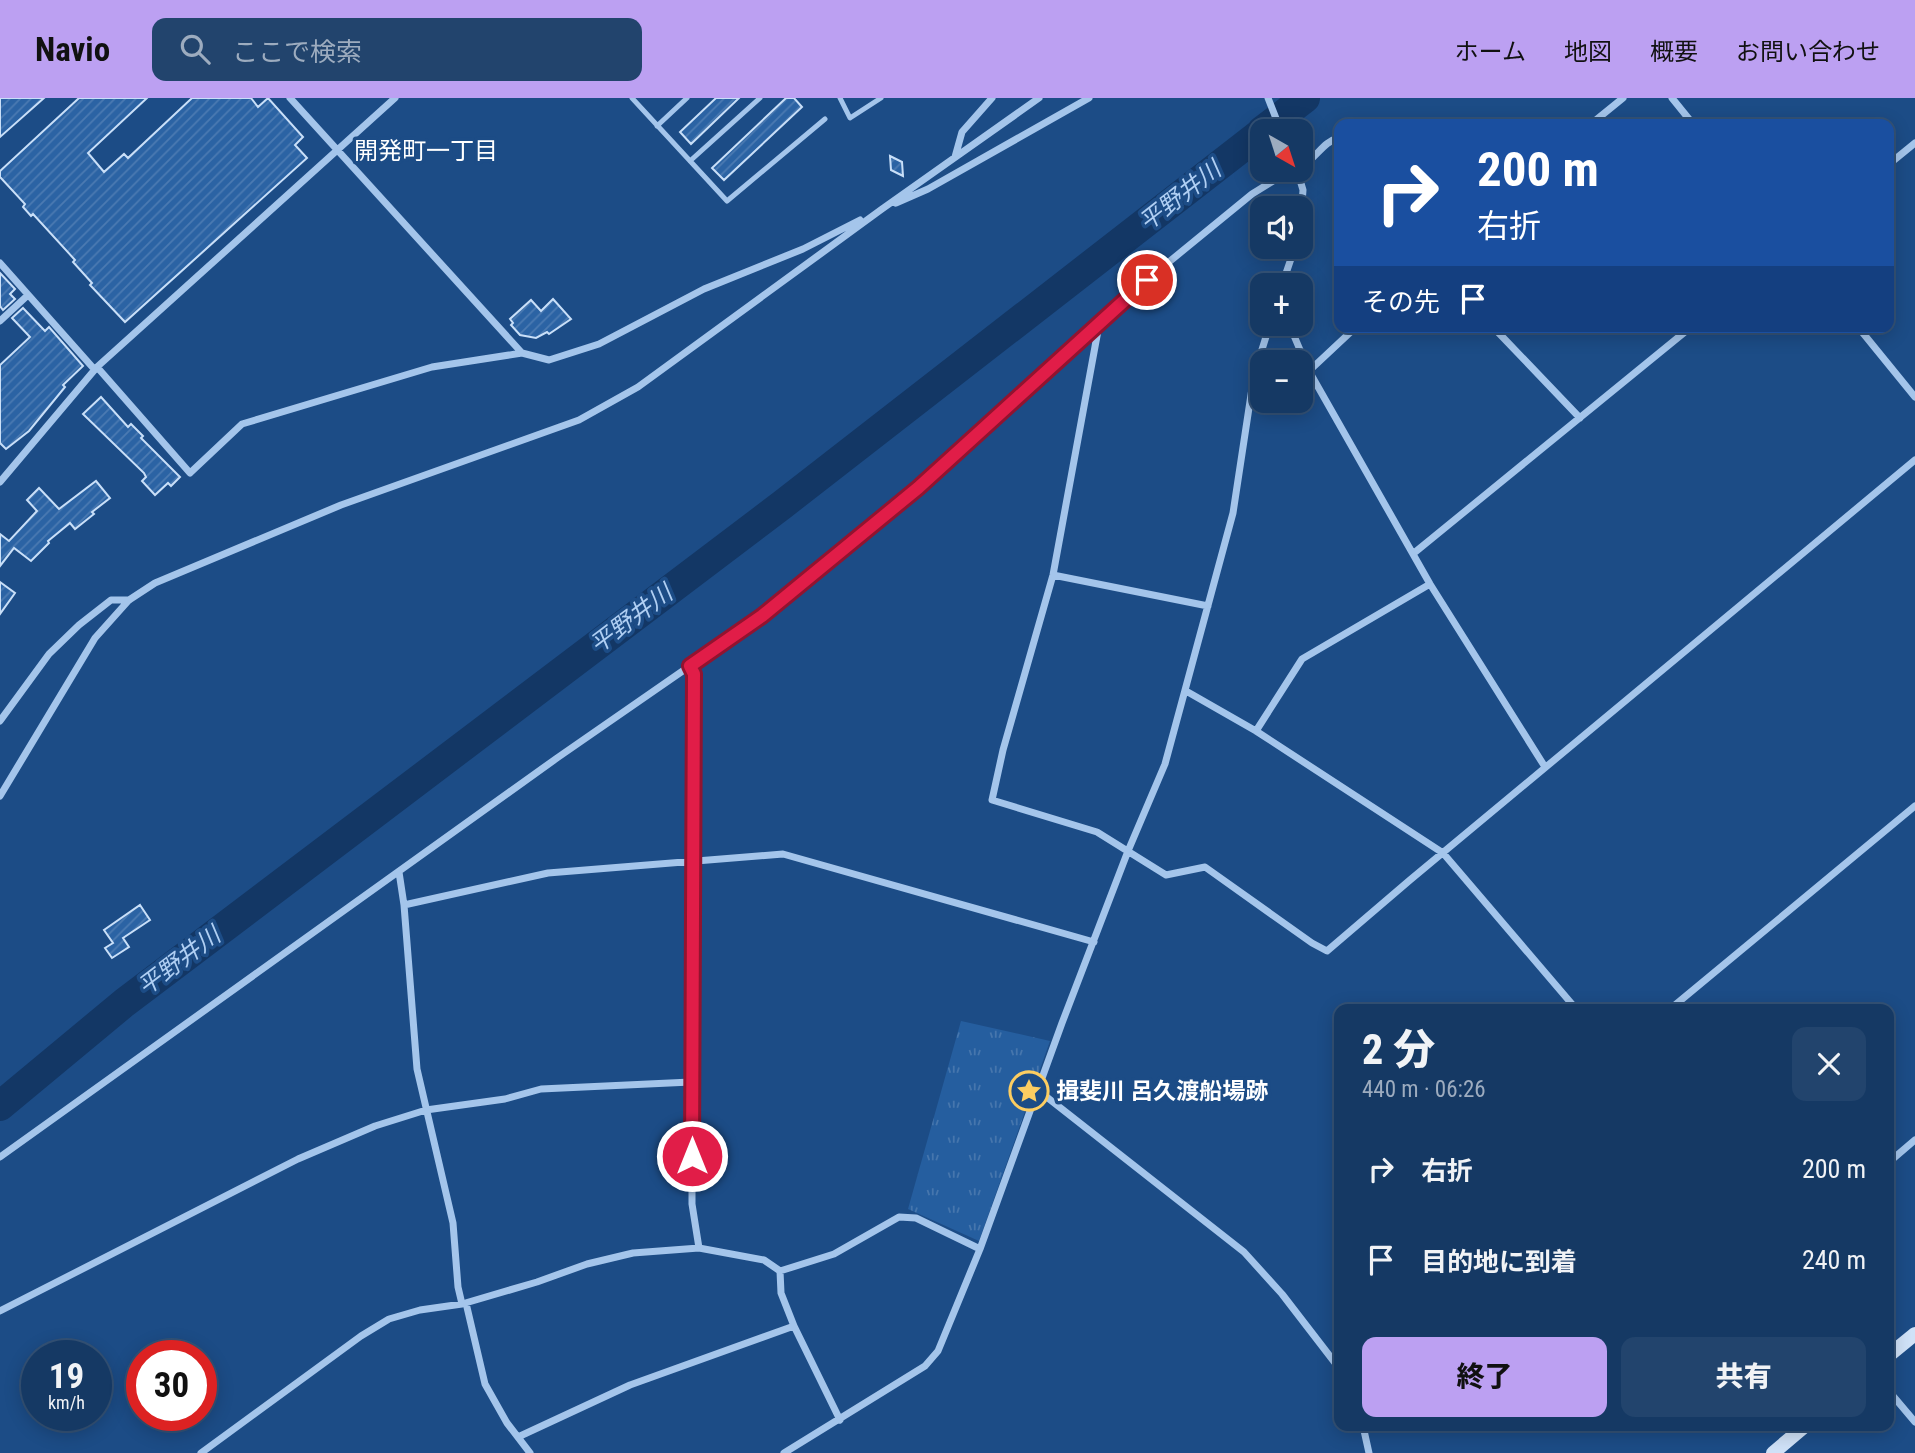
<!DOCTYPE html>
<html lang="ja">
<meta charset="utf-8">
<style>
:root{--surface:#153964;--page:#22446d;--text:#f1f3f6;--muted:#9dacbf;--line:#345378;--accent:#bca0f2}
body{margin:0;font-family:"Roboto Condensed","Noto Sans JP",sans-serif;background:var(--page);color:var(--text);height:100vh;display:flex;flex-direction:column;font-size:26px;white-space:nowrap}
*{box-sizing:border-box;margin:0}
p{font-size:23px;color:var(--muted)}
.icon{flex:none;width:38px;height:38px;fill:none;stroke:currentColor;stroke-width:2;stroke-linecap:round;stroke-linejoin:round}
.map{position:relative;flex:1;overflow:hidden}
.panel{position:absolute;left:1334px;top:906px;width:560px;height:427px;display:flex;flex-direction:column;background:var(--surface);border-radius:14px;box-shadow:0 4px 18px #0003,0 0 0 2px var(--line)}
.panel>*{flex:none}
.banner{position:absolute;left:1334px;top:21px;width:560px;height:214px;border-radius:14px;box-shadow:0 4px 18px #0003,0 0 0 2px var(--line);background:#1a4fa0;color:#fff;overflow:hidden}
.needle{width:46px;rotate:141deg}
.buttons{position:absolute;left:1250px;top:21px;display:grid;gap:14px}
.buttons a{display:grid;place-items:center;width:63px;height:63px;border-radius:14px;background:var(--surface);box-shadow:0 4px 18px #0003,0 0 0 2px var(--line);font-size:35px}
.speed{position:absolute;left:21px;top:1242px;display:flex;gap:14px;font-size:35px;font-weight:700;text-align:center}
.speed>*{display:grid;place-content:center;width:91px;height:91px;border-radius:50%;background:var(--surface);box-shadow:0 4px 18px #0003,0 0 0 2px var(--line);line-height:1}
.speed small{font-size:18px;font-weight:400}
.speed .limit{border:10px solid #d22;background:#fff;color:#111}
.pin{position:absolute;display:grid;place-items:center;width:60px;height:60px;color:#fff;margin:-30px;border:4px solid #fff;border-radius:50%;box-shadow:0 2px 7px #0007}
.me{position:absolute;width:77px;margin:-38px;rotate:0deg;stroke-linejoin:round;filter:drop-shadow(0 0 5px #0008)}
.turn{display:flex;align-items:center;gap:24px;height:147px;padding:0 28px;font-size:32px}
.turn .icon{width:91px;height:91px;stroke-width:2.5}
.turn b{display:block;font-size:49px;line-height:60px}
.then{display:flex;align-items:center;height:66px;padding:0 28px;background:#0003;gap:14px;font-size:26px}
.round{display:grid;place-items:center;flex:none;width:74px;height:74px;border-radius:14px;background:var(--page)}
.summary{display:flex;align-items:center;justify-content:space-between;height:119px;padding:0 28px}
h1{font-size:42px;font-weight:800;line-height:52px}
.action{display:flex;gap:14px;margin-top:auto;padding:14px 28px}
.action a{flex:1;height:80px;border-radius:14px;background:var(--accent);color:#111;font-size:28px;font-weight:800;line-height:80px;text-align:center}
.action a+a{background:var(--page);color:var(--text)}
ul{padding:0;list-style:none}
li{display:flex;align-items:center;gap:21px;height:91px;padding:0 28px}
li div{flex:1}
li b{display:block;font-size:26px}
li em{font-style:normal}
header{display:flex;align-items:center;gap:42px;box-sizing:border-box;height:98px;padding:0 35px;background:var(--accent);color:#111}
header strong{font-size:33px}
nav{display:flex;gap:38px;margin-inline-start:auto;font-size:24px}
.search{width:490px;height:63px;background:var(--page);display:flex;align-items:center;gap:18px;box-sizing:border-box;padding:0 24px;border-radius:14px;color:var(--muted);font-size:26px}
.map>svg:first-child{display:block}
.park{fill:url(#park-tufts)}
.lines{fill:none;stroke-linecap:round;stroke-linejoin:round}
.river{stroke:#133765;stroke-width:30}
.building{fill:url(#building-hatch);stroke:#c9dff8;stroke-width:2}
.service{stroke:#a4c5eb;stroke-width:5}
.minor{stroke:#a4c5eb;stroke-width:7}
.secondary{stroke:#d0e2f8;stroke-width:14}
.route-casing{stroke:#92132f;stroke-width:18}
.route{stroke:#e11d48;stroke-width:12}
.labels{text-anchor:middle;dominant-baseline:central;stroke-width:7;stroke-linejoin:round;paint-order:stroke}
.poi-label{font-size:23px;font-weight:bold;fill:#fff;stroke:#1c4c86;text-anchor:start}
.neighbourhood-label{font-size:24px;fill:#fff;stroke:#1c4c86}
.water-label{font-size:24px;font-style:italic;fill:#b0cff3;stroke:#1c4c86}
</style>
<header>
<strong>Navio</strong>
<div class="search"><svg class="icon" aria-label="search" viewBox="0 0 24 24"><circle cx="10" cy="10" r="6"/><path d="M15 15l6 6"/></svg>ここで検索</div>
<nav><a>ホーム</a><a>地図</a><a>概要</a><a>お問い合わせ</a></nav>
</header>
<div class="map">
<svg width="1915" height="1355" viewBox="0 0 1915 1355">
<defs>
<pattern id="park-tufts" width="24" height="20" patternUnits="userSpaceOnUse" patternTransform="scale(1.75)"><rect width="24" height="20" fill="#255e9f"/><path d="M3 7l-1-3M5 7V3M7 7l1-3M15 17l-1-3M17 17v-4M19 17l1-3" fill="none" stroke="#4676ad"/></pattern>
<pattern id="building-hatch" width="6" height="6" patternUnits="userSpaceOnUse" patternTransform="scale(1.75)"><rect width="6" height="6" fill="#2b63a4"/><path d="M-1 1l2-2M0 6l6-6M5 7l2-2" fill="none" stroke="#4b7ab2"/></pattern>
</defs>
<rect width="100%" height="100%" fill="#1c4c86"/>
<path class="park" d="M961 923 1050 943 979 1143 908 1111Z"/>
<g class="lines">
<path class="river" d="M1262 33 1305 0
M0 1008 124 905 782 407 1262 34"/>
</g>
<path class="building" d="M0 0H44L0 39Z
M79 0H147L88 55 104 74 124 56 128 60 192 0H251L258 9 268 0 303 39 295 47 307 60 125 224 90 187 92 185 73 164 75 162 33 116 31 118 23 109 25 106 0 79V73Z
M716 0H739L691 46 680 34Z
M786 0H794L802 9 724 82 712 70Z
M890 58 902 64 903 78 891 72Z
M0 175 15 191 10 196 15 201 3 212 0 208Z
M553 201 571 221 549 236 547 234 536 240 520 237 511 227 513 225 510 221 531 202 541 213Z
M23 210 45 233 49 229 83 268 63 287 65 289 29 333 6 351 0 345V267L30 239 12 220Z
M101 299 128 329 131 326 143 338 141 340 180 379 171 388 168 385 155 397 142 383 146 379 144 375 83 316Z
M96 383 110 400 92 414 94 416 75 431 70 425 48 443 49 445 31 463 14 450 0 468V436L9 443 37 413 27 402 39 390 59 411Z
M0 484 15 495 0 516Z
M140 807 150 822 123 840 129 849 112 860 105 850 113 845 104 832Z"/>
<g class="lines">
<path class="service" d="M632 0 727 103 825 21
M840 0 850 20 881 0
M657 28 687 0
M690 63 760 0"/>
<path class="minor" d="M290 0 522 255
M1268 0 1281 33
M1672 0 1693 26
M1591 26 1623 0
M955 59 962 34 992 0
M1888 67 1915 45
M1300 68C1317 62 1321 44 1339 40
M1297 72 1303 92 1300 132
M896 105 928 91 1089 0
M0 165 95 272
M1282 187 1295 149
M0 223 28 197
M1289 226 1309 273 1430 486 1545 669
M1099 227 1053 477 1003 652 992 702 1097 734 1166 777 1205 769 1312 845 1327 853 1410 782 1915 362
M1493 229 1580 320
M1858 229 1915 299
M97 269 190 375 242 326 432 269 522 255 549 262 599 246 704 191 803 151 860 122
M1309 273 1356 229
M0 384 97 269 395 0
M1414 455 1691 229
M1053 477 1208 508
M690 568 693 576 692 1106 699 1150
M1186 593 1256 633 1443 755 1577 912
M0 623 49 556 79 527 111 502H129
M1256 633 1302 561 1430 486
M0 698 95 540 129 502 155 485 341 407 579 322 638 289 882 111 1039 0
M399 774 404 807 417 971 453 1125 458 1189 462 1206
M404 807 548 775 783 756 1094 844
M1669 912 1915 708
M1039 993 1244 1154 1282 1196 1339 1270
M0 1059 557 660 762 518 918 390 1164 168 1252 96 1291 72
M1888 1065 1915 1042
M780 1173 781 1195 794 1228 840 1322
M466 1205 485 1286 507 1325 530 1355
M0 1213 298 1061 375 1028 426 1012 505 1001 541 991 691 984
M1888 1292 1915 1324
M1363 1328 1369 1355
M518 1339 630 1287 794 1228
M201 1355 361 1238 389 1221 420 1212 462 1206 537 1184 587 1166 633 1155 699 1150 764 1162 780 1173 834 1156 899 1119 916 1120 980 1151
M784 1355 925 1268 938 1253 980 1151 1062 925 1128 753 1165 666 1233 415 1254 277 1270 226"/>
<path class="secondary" d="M1888 1258 1915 1236
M1773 1355 1805 1328"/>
</g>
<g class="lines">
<g class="route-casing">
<path id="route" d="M692 1058 694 576 690 568 762 518 918 390 1147 182"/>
</g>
<use href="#route" class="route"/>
</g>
<defs>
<g id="sight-ring" transform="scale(2.0125)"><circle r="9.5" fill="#1c4c86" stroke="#fccd61" stroke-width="1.5"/><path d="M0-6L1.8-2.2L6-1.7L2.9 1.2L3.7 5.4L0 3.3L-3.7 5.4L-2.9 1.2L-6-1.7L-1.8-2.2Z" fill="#fccd61"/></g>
</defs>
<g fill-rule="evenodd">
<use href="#sight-ring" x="1029" y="993"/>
</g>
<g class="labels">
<g class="poi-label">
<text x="1056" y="993">揖斐川 呂久渡船場跡</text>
</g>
<g class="neighbourhood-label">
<text x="426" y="53">開発町一丁目</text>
</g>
<g class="water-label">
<text transform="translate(1180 98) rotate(-38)">平野井川</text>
<text transform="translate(631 521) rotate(-37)">平野井川</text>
<text transform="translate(179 863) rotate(-37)">平野井川</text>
</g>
</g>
</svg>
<div class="buttons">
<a><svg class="needle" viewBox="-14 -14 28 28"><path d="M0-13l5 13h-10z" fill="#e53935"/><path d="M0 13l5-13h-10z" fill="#9dacbf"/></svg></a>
<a><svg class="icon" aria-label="sound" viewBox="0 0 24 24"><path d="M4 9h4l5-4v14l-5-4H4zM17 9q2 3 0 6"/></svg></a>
<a>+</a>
<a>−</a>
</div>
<div class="speed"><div>19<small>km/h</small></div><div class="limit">30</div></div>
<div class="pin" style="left:1147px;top:182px;background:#d93025"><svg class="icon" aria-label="arrive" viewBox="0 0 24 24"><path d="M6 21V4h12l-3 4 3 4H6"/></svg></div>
<svg class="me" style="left:692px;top:1058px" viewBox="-20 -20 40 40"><circle r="17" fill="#e11d48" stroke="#fff" stroke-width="3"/><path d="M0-11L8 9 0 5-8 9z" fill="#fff"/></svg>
<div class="banner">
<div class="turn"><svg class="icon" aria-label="right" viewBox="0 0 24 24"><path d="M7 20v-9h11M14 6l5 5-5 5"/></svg><div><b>200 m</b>右折</div></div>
<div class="then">その先<svg class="icon" aria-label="arrive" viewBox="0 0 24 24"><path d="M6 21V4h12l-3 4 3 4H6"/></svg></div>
</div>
<section class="panel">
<div class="summary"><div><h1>2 分</h1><p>440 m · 06:26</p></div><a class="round"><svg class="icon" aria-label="close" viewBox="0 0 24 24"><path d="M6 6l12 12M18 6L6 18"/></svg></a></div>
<ul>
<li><svg class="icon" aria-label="right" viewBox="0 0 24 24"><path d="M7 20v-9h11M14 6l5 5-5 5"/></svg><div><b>右折</b></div><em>200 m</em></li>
<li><svg class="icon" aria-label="arrive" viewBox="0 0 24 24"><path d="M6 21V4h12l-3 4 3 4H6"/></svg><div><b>目的地に到着</b></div><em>240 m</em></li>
</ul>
<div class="action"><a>終了</a><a>共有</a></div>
</section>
</div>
